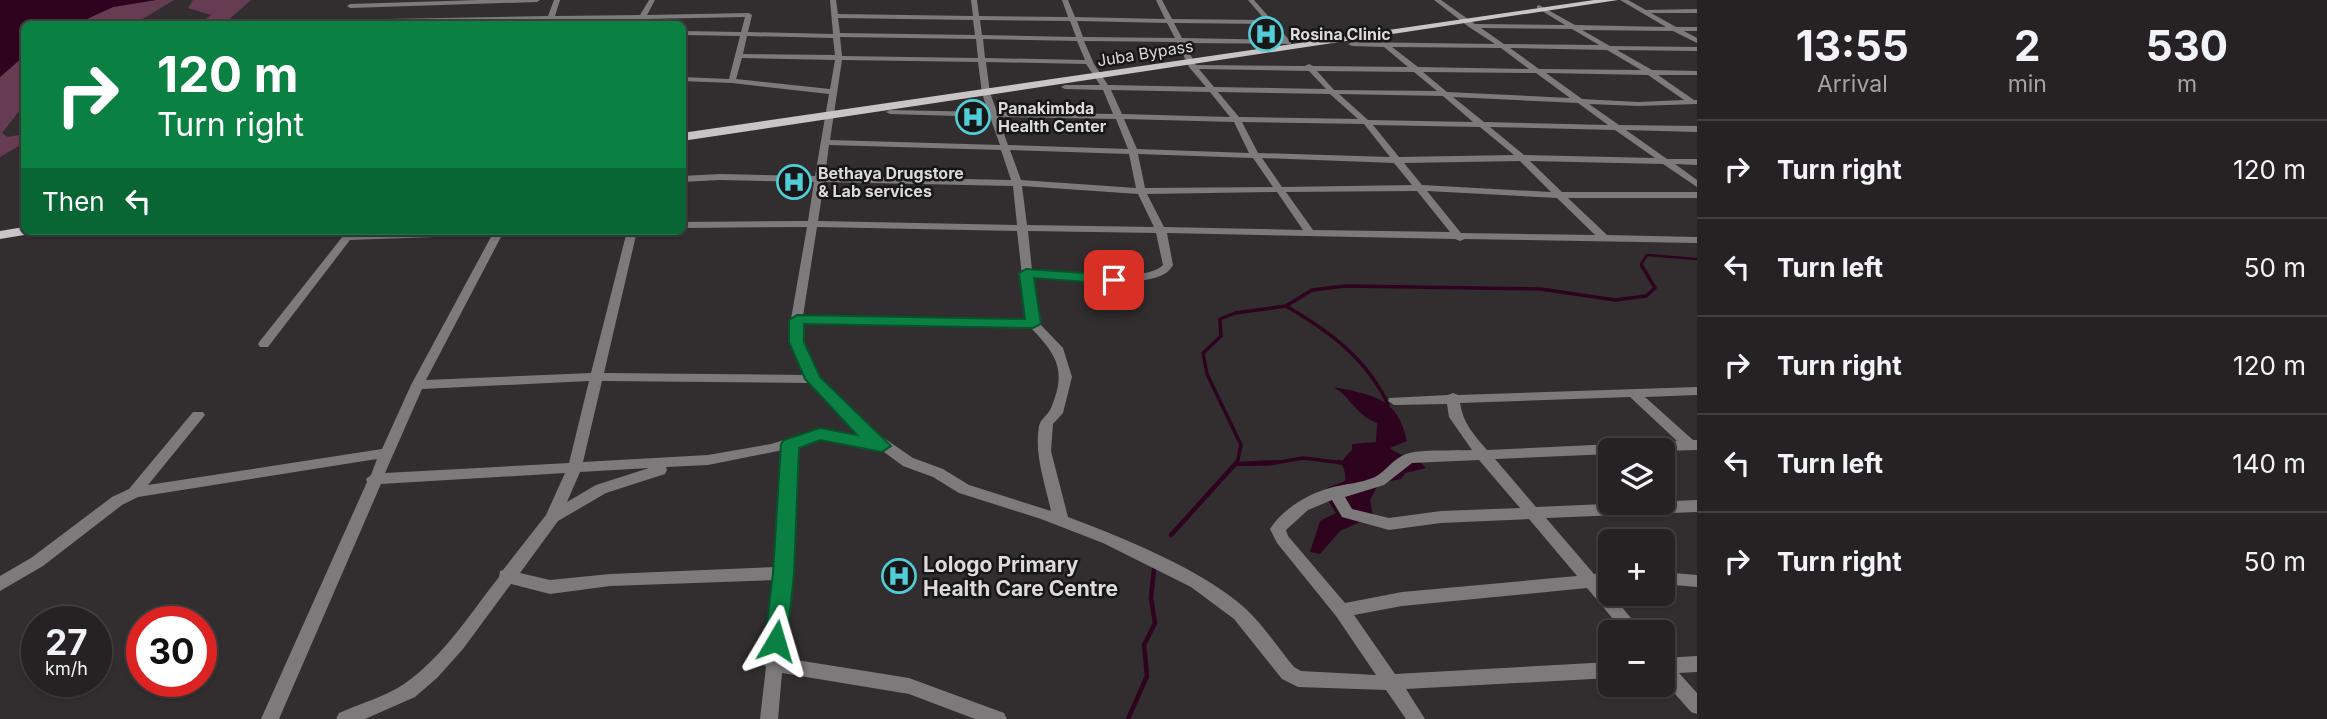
<!DOCTYPE html>
<meta charset="utf-8">
<style>
:root{--surface:#262224;--page:#322f31;--text:#f1f3f6;--muted:#a4a4a6;--line:#423f41}
body{margin:0;font-family:Inter,sans-serif;background:var(--page);color:var(--text);height:100vh;display:flex;flex-direction:column;font-size:26px;white-space:nowrap}
*{box-sizing:border-box;margin:0}
p{font-size:23px;color:var(--muted)}
.icon{flex:none;width:38px;height:38px;fill:none;stroke:currentColor;stroke-width:2;stroke-linecap:round;stroke-linejoin:round}
.map{position:relative;flex:1;overflow:hidden}
.side{display:flex;flex-direction:column;background:var(--surface);width:630px}
.side>*{flex:none}
.hud{position:absolute;left:21px;top:21px;width:665px;height:214px;border-radius:10px;box-shadow:0 2px 5px #0004,0 0 0 2px var(--line);background:#0b8043;color:#fff;overflow:hidden}
.controls{position:absolute;left:1598px;top:438px;display:grid;gap:14px}
.controls a{display:grid;place-items:center;width:77px;height:77px;border-radius:10px;background:var(--surface);box-shadow:0 2px 5px #0004,0 0 0 2px var(--line);font-size:35px}
.speed{position:absolute;left:21px;top:606px;display:flex;gap:14px;font-size:35px;font-weight:700;text-align:center}
.speed>*{display:grid;place-content:center;width:91px;height:91px;border-radius:50%;background:var(--surface);box-shadow:0 2px 5px #0004,0 0 0 2px var(--line);line-height:1}
.speed small{font-size:18px;font-weight:400}
.speed .limit{border:10px solid #d22;background:#fff;color:#111}
.pin{position:absolute;display:grid;place-items:center;width:60px;height:60px;color:#fff;margin:-30px;border-radius:14px;box-shadow:0 4px 10px #0006}
.me{position:absolute;width:77px;margin:-38px;rotate:7deg;stroke-linejoin:round;filter:drop-shadow(0 0 5px #0008)}
.turn{display:flex;align-items:center;gap:24px;height:147px;padding:0 21px;font-size:32px}
.turn .icon{width:91px;height:91px;stroke-width:2.5}
.turn b{display:block;font-size:49px;line-height:60px}
.then{display:flex;align-items:center;height:66px;padding:0 21px;background:#0003;gap:14px;font-size:26px}
.eta{display:flex;justify-content:space-evenly;align-items:center;height:119px;text-align:center}
.eta b{font-size:42px;font-weight:700;line-height:49px}
ul{padding:0;list-style:none}
li{display:flex;align-items:center;gap:21px;height:98px;padding:0 21px;border-top:2px solid var(--line)}
li div{flex:1}
li b{display:block;font-size:26px}
li em{font-style:normal}
main{display:flex;flex:1;min-height:0}
.map>svg:first-child{display:block}
.green{fill:#653c52}
.water{fill:#2e031e}
.lines{fill:none;stroke-linecap:round;stroke-linejoin:round}
.stream-far2{stroke:#2e031e;stroke-width:2.5}
.stream-far1{stroke:#2e031e;stroke-width:3.5}
.stream{stroke:#2e031e;stroke-width:4.5}
.minor{fill:#7c7a7b;fill-rule:evenodd}
.primary{fill:#c9c5c7;fill-rule:evenodd}
.route{fill:#0b8043;stroke:#07532c;stroke-width:2}
.labels{text-anchor:middle;dominant-baseline:central;stroke-width:5;stroke-linejoin:round;paint-order:stroke}
.far-poi-label{font-size:16px;font-weight:bold;fill:#dcdadb;stroke:#181718;text-anchor:start}
.far-street-label{font-size:16px;fill:#dcdadb;stroke:#181718}
.near-poi-label{font-size:21px;font-weight:bold;fill:#dcdadb;stroke:#181718;text-anchor:start}
</style>
<main>
<div class="map">
<svg width="1697" height="719" viewBox="0 0 1697 719">
<rect width="100%" height="100%" fill="#322e30"/>
<path class="green" d="M156 0H174L134 24H76L113 7Z
M193 0H251L224 24H200L211 15 188 8Z
M24 56V97L20 110 2 133 8 137 24 134V143L0 157V77Z"/>
<path class="water" d="M0 0H156L113 7 76 24H24V56L0 77Z
M1334 387C1372 395 1398 397 1407 441L1390 448C1402 458 1417 456 1426 468L1405 473 1401 479 1379 483 1370 500 1373 516 1340 531 1320 554 1310 552 1320 521 1336 513 1324 494 1327 488 1345 481C1347 463 1334 467 1352 450V444L1376 442 1377 423C1357 416 1351 398 1334 387Z"/>
<g class="lines">
<path class="stream-far2" d="M1643 268 1641 264 1647 255 1697 259"/>
<path class="stream-far1" d="M1286 306C1329 331 1366 358 1388 404
M1237 464H1268L1303 458 1344 463
M1237 464 1241 445 1207 374 1203 353 1221 336 1220 319 1235 313 1286 306 1312 290 1345 286 1541 289 1615 300 1646 296 1655 288 1642 266"/>
<path class="stream" d="M1338 462 1344 463
M1237 464 1278 462
M1171 535 1237 462
M1128 719 1147 676 1144 645 1155 623 1151 598 1154 569"/>
<path class="minor" d="M478 0H540L537 2 350 8 347 6 350 4Z
M554 0H560L555 16 640 15 649 0H655L647 15 749 13 752 15 748 32 833 34 830 0H836L838 14 973 16 971 0H977L979 16 1068 17 1062 0H1068L1075 17 1165 19 1156 0H1162L1172 19 1265 20 1248 0H1254L1291 42V44L1184 43 1196 65 1305 66 1309 64 1313 66 1408 67 1384 47 1352 46 1348 44 1352 42 1495 44 1469 27 1434 0H1441L1475 24 1565 25 1537 8V6L1539 5 1575 25 1666 27 1620 0H1628L1646 10 1697 9V13H1651L1676 27H1697V31H1684L1697 38V43L1673 31 1582 30 1610 46 1697 47V51L1617 50 1652 70 1697 71V75H1658L1694 100H1697V104L1638 106 1589 104 1619 125 1697 126V132L1626 130 1667 159H1697V165L1675 164 1697 180V187L1663 164 1530 161 1562 192H1697V198H1568L1607 235 1697 237V243L1465 239 1460 241 1455 239 1167 233 1173 265C1172 267 1168 272 1166 273 1139 290 1065 279 1033 277L1039 323 1063 348 1072 377 1063 413 1053 424 1051 451 1068 517C1123 538 1202 569 1246 609 1264 626 1278 648 1294 667L1301 671 1376 675 1336 616 1277 543 1270 529C1283 508 1310 493 1333 487 1346 484 1361 483 1375 477 1386 471 1394 458 1406 454 1419 449 1456 451 1472 450L1449 417 1447 404 1394 405 1388 401 1389 398 1448 395 1453 393 1458 395 1697 387V395L1645 397 1693 440H1697V450L1662 451V450H1610V454L1495 459 1536 507 1697 500V512L1546 518 1594 574 1610 573V585L1605 586 1642 632H1624L1587 588 1402 606 1354 615 1395 674 1610 662V678L1406 689 1425 719H1406L1386 690 1298 687 1282 679 1234 619 1191 587 1103 543 1041 519 959 493 933 477 903 466 880 449 820 439 797 446 792 573 784 658 909 678 1004 713 1007 719H975L909 694 782 673 778 719H760L766 667 764 664 767 659 775 580 610 586 550 594 511 584 463 649 437 678 415 697 365 719H336L339 713C359 704 387 696 404 684 443 657 470 614 499 577L500 571 503 570 546 515 565 473 381 484 279 719H261L367 482 366 479 371 475 377 459 138 497 122 505 43 566 0 591V576L31 558 112 497 129 489 193 412H203L205 415 148 485 382 449 411 385 492 235 350 240 268 347H260L258 344 260 341 347 231H357L355 234 536 231 531 234 502 235 426 380 591 373 627 231H637L604 373 805 375 790 342 791 319 807 227 682 228V222L808 221 814 182 720 180 682 182V176L720 174 815 176 829 94 732 83 682 81V77L729 79 740 36 682 35V31L741 32 745 17 645 19 640 23 637 21 638 19 332 24 329 22 332 20 548 16ZM838 18 973 20 975 35 840 33ZM980 20 1070 21 1076 37 982 35ZM1077 21 1167 23 1175 38 1083 37ZM1174 23 1269 24 1282 40 1182 38ZM1481 28 1572 29 1599 45 1504 44ZM747 36 833 38 835 55 743 54ZM840 37 976 39 978 58 842 56ZM983 39 1077 41 1085 60 985 58ZM1084 41 1177 42 1189 67 1206 87 1108 85 1094 64ZM1392 47 1501 48 1529 69 1418 67ZM1510 48 1607 50 1641 70 1539 69ZM742 58 835 60 830 89 736 79ZM842 60 978 62 982 93 988 112 890 110 886 112 890 114 990 117 1000 145 830 140ZM986 62 1086 64 1100 85H1065L1061 87 1065 89 1103 90 1113 114 997 112 990 93ZM1199 69 1309 71 1326 89 1214 87ZM1317 71 1414 72 1437 91 1334 90ZM1423 72 1536 73 1570 98 1447 92ZM1546 73 1648 75 1684 100 1638 102 1582 99ZM1111 90 1210 92 1230 117 1122 114ZM1218 92 1330 94 1358 119 1239 117ZM1339 94 1443 96 1473 122 1368 120ZM1453 97 1578 103 1608 125 1484 122ZM998 117 1116 119 1128 149 1008 145ZM1124 119 1234 122 1249 153 1137 149ZM1242 122 1364 124 1390 157 1258 153ZM1373 125 1480 127 1514 155 1399 157ZM1490 127 1615 130 1655 158 1524 155ZM829 145 1001 150 1011 180 825 176ZM1010 150 1129 154 1136 188 1021 180ZM1138 154 1253 158 1273 187 1145 188ZM1262 158 1394 163 1412 185 1282 187ZM1520 161 1551 192 1422 185 1404 163ZM824 182 1013 186 1017 225 818 221ZM1022 186 1138 194 1154 227 1027 225ZM1417 191 1450 232 1313 230 1286 192ZM1427 191 1557 198 1595 235 1461 233ZM1277 192 1303 230 1164 227 1147 194ZM817 227 1017 231 1027 320 803 316ZM1028 231 1156 233 1163 265C1145 284 1059 272 1032 270ZM803 323 1030 327C1057 355 1067 370 1051 408 1048 415 1041 418 1039 426 1034 454 1045 483 1051 511L969 485 943 469 913 458 862 423 818 377 802 342ZM589 381 569 463 385 473 422 389ZM602 381 810 383 852 429 864 438 820 429 771 444 708 455 583 462ZM1630 397 1677 441 1487 450C1474 435 1463 423 1460 403ZM783 450 776 567 610 574 550 580 520 573 558 521 606 493 665 474 667 470 666 467 708 465ZM1479 460 1520 508 1441 511 1389 518 1352 509 1345 497 1384 485 1412 463ZM649 468 596 485 567 502 580 472ZM1332 500 1342 517 1389 530 1441 523 1529 519 1577 576 1402 592 1345 603 1288 536 1286 530 1308 510Z
M1662 572 1697 575V587L1662 584Z
M1697 656V672L1679 673 1697 693V714L1691 712 1662 679V658Z"/>
<path class="primary" d="M1594 0H1618L682 141V133Z
M24 227V231H32L30 234 0 239V231Z"/>
</g>
<path class="route" d="M1026 269 1114 275 1121 280 1114 284 1034 278 1041 324 1033 328 804 324V342L820 377 891 446 882 452 820 440 799 448 794 573 787 641 783 648 776 651 768 648 765 641 773 573 781 444 784 440 820 428 857 435 805 379 789 342V320L797 315 1025 319 1019 273Z"/>
<defs>
<g id="hospital-ring" transform="scale(1.75)"><circle r="9.5" fill="#181718" stroke="#52ccd6" stroke-width="1.5"/><path d="M-5-5h3v3.5h4V-5h3V5h-3V1.5h-4V5h-3Z" fill="#52ccd6"/></g>
</defs>
<g fill-rule="evenodd">
<use href="#hospital-ring" x="1266" y="34"/>
<use href="#hospital-ring" x="973" y="117"/>
<use href="#hospital-ring" x="794" y="182"/>
<use href="#hospital-ring" x="899" y="576"/>
</g>
<g class="labels">
<g class="far-poi-label">
<text x="1290" y="34">Rosina Clinic</text>
<text x="998" y="108">Panakimbda<tspan x="998" dy="18">Health Center</tspan></text>
<text x="818" y="173">Bethaya Drugstore<tspan x="818" dy="18">&amp; Lab services</tspan></text>
</g>
<g class="far-street-label">
<text transform="translate(1145 53) rotate(-9)">Juba Bypass</text>
</g>
<g class="near-poi-label">
<text x="923" y="564">Lologo Primary<tspan x="923" dy="24">Health Care Centre</tspan></text>
</g>
</g>
</svg>
<div class="controls">
<a><svg class="icon" aria-label="layers" viewBox="0 0 24 24"><path d="M12 4l9 5-9 5-9-5zM3 14l9 5 9-5"/></svg></a>
<a>+</a>
<a>−</a>
</div>
<div class="speed"><div>27<small>km/h</small></div><div class="limit">30</div></div>
<div class="pin" style="left:1114px;top:280px;background:#d93025"><svg class="icon" aria-label="arrive" viewBox="0 0 24 24"><path d="M6 21V4h12l-3 4 3 4H6"/></svg></div>
<svg class="me" style="left:776px;top:641px" viewBox="-20 -20 40 40"><path d="M0-17L14 15 0 8-14 15z" fill="#0b8043" stroke="#fff" stroke-width="4"/></svg>
<div class="hud">
<div class="turn"><svg class="icon" aria-label="right" viewBox="0 0 24 24"><path d="M7 20v-9h11M14 6l5 5-5 5"/></svg><div><b>120 m</b>Turn right</div></div>
<div class="then">Then<svg class="icon" aria-label="left" viewBox="0 0 24 24"><path d="M17 20v-9H6M10 6l-5 5 5 5"/></svg></div>
</div>
</div>
<section class="side">
<div class="eta">
<div><b>13:55</b><p>Arrival</p></div>
<div><b>2</b><p>min</p></div>
<div><b>530</b><p>m</p></div>
</div>
<ul>
<li><svg class="icon" aria-label="right" viewBox="0 0 24 24"><path d="M7 20v-9h11M14 6l5 5-5 5"/></svg><div><b>Turn right</b></div><em>120 m</em></li>
<li><svg class="icon" aria-label="left" viewBox="0 0 24 24"><path d="M17 20v-9H6M10 6l-5 5 5 5"/></svg><div><b>Turn left</b></div><em>50 m</em></li>
<li><svg class="icon" aria-label="right" viewBox="0 0 24 24"><path d="M7 20v-9h11M14 6l5 5-5 5"/></svg><div><b>Turn right</b></div><em>120 m</em></li>
<li><svg class="icon" aria-label="left" viewBox="0 0 24 24"><path d="M17 20v-9H6M10 6l-5 5 5 5"/></svg><div><b>Turn left</b></div><em>140 m</em></li>
<li><svg class="icon" aria-label="right" viewBox="0 0 24 24"><path d="M7 20v-9h11M14 6l5 5-5 5"/></svg><div><b>Turn right</b></div><em>50 m</em></li>
</ul>
</section>
</main>
